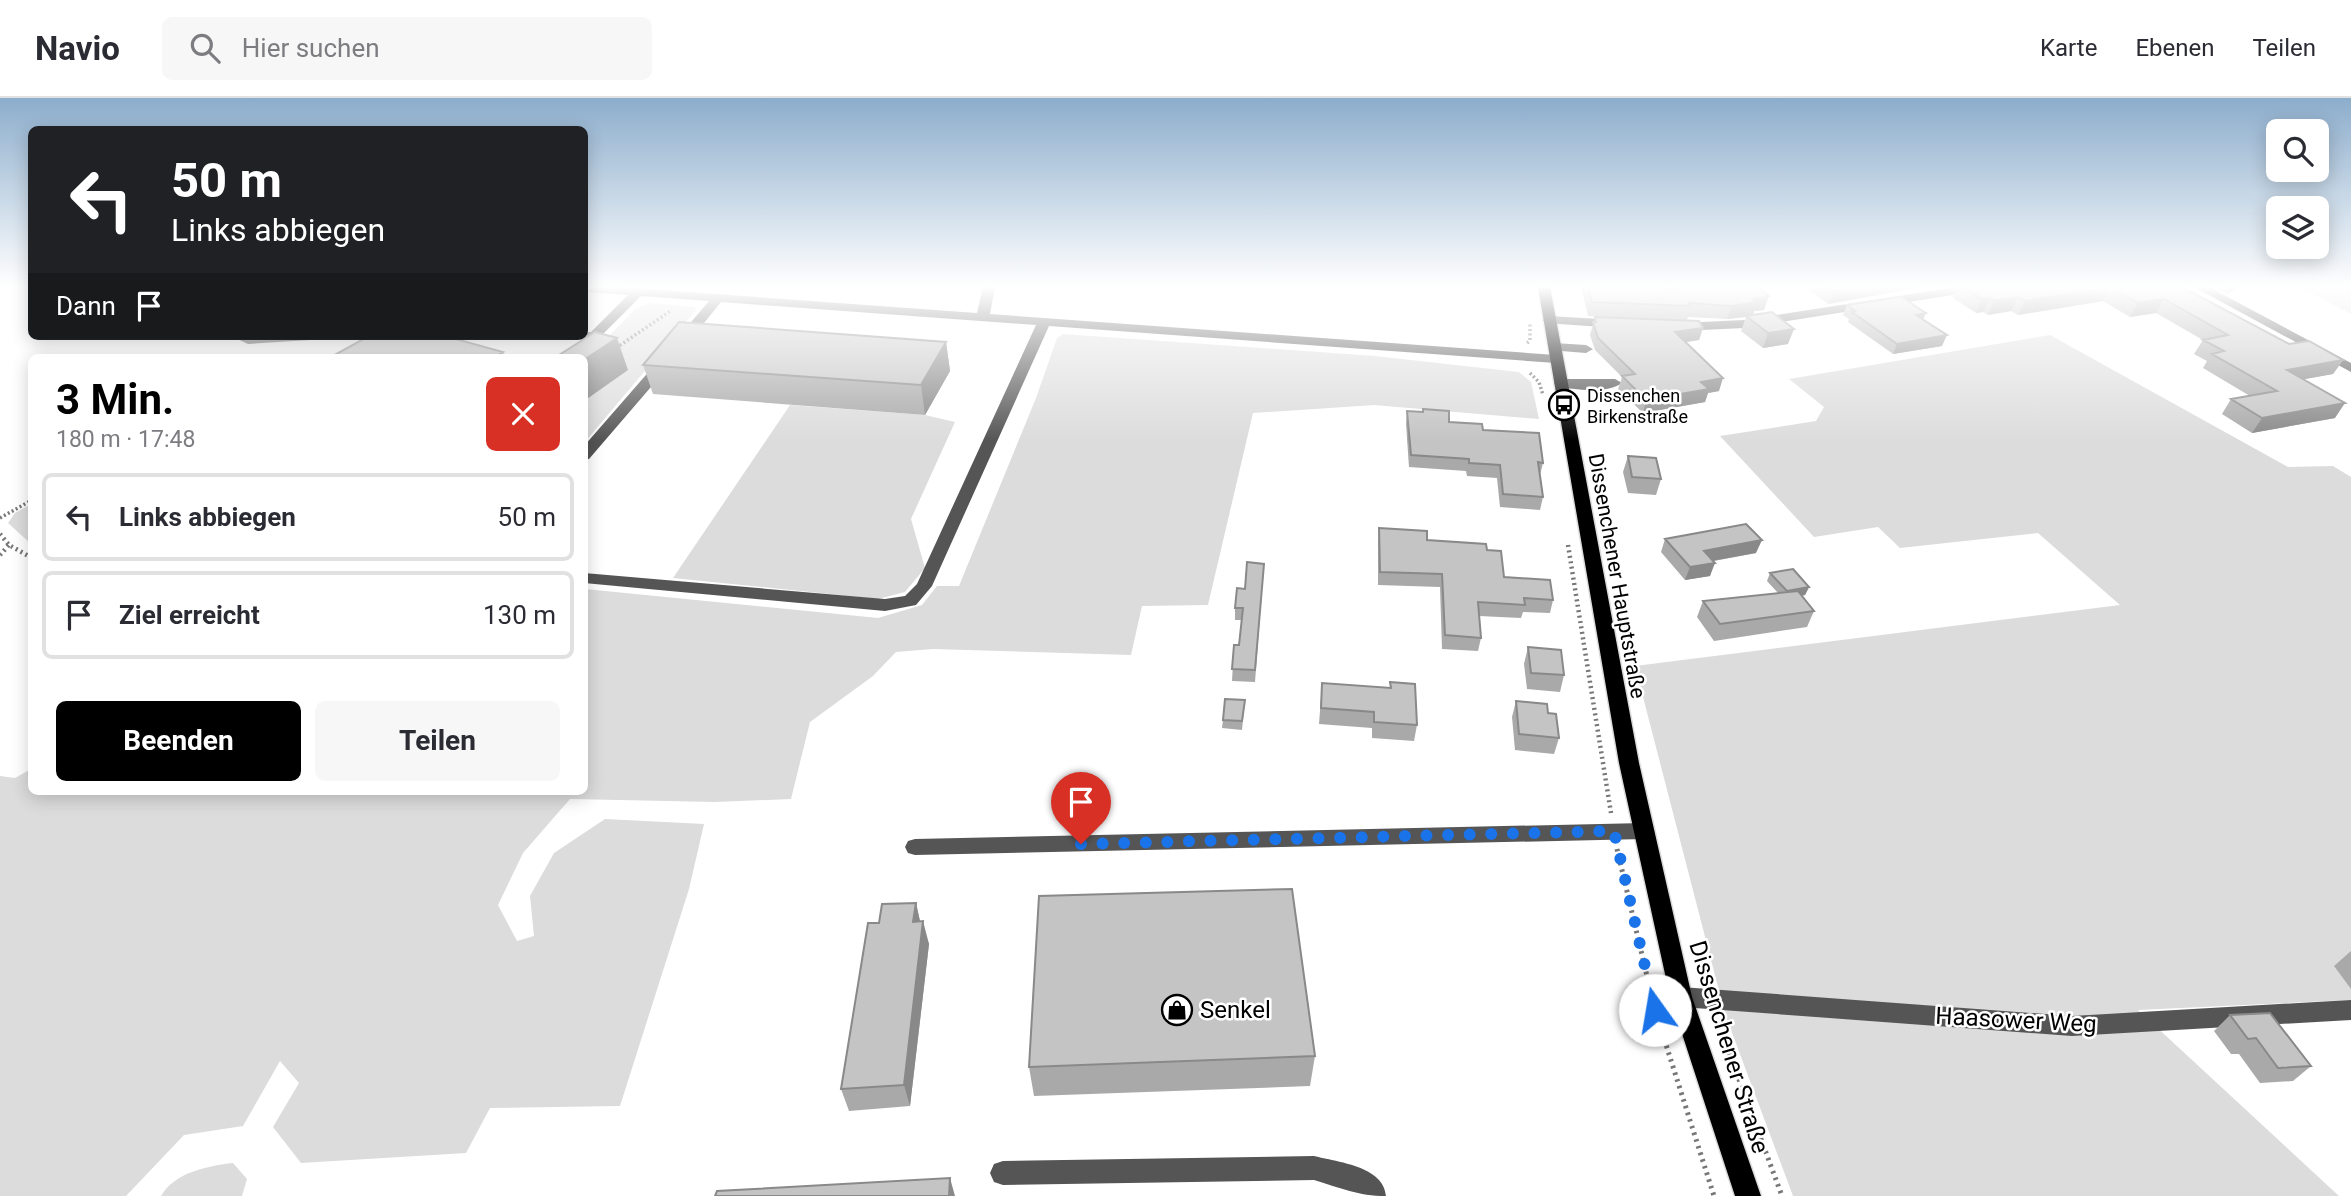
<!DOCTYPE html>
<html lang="de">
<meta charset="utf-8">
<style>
:root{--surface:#fff;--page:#f7f7f7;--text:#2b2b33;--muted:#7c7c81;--line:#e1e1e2;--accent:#000}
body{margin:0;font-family:Roboto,sans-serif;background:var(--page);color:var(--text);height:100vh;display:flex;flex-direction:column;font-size:26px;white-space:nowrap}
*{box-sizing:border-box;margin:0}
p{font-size:23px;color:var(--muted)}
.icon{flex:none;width:38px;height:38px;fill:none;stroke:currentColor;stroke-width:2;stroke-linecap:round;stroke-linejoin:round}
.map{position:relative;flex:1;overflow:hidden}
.drawer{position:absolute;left:28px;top:256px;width:560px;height:441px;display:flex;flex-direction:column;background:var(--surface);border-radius:10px;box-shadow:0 4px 18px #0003}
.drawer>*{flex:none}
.banner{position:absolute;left:28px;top:28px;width:560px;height:214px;border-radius:10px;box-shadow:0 4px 18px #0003;background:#202124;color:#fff;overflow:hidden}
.fabs{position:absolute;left:2266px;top:21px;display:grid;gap:14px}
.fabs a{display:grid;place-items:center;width:63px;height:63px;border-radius:10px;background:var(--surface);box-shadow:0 4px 18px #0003;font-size:35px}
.pin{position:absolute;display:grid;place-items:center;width:60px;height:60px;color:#fff;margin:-72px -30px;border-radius:50% 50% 50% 0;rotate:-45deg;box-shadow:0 0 7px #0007}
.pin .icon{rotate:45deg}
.me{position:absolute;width:77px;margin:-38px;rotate:347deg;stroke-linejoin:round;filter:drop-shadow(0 0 5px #0008)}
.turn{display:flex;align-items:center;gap:24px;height:147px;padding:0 28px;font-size:32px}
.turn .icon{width:91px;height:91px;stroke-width:2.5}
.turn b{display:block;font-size:49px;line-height:60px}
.then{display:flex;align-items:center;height:66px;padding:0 28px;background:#0003;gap:14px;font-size:26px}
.round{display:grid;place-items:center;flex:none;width:74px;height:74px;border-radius:10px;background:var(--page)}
.summary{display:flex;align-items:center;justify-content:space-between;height:119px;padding:0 28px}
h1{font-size:42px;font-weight:700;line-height:52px;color:var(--accent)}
.cta{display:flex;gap:14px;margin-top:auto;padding:14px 28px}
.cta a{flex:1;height:80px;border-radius:10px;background:var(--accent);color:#fff;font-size:28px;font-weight:700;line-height:80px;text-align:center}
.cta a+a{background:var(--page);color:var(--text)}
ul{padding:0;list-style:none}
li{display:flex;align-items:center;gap:21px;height:88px;margin:0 14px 10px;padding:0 14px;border:4px solid var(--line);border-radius:10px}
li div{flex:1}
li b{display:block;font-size:26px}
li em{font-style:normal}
header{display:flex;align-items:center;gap:42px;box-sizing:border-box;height:98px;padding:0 35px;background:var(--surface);border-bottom:2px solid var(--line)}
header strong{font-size:33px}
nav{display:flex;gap:38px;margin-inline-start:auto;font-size:24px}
.search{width:490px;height:63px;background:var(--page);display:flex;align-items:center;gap:18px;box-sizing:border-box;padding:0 24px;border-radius:10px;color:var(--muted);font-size:26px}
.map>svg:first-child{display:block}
.green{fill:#dcdcdc}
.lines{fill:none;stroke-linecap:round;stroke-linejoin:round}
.major-casing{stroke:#dbdbdb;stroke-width:3}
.path-far2{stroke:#777;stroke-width:3.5;stroke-dasharray:2 2.5;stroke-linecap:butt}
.path-far1{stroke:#777;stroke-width:4.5;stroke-dasharray:2 3.5;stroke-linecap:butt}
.path{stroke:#777;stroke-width:5;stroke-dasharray:2.5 4.5;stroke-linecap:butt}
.minor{fill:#555;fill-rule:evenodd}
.major{fill:#000;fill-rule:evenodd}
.wall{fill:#a9a9a9}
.shaded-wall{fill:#898989}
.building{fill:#c4c4c4;stroke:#898989;stroke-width:2}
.route{stroke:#1a73e8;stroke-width:12;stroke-dasharray:0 21.6}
.labels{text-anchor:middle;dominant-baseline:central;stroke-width:5;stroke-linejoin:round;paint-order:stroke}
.far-poi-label{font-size:18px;fill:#000;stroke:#fff;text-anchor:start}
.street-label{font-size:21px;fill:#000;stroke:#fff}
.near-poi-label{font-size:24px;fill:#000;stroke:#fff;text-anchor:start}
.near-street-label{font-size:24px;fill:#000;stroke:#fff}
</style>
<header>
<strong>Navio</strong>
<div class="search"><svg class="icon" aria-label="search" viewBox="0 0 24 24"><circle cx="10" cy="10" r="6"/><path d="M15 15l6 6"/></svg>Hier suchen</div>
<nav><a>Karte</a><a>Ebenen</a><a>Teilen</a></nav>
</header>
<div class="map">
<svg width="2351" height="1098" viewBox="0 0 2351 1098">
<rect width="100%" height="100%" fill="#fff"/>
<path class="green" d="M2299 189H2351V216Z
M649 205 696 209V212L585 344V302L592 256 635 211Z
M1063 236 1375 258 1519 274 1531 284 1539 321 1374 307 1253 315 1208 507 1142 508 1131 557 933 551 896 554 873 578 810 624 791 701 715 704 570 701 523 755 498 807 517 843 534 838 530 798 554 755 605 721 704 726 689 791 620 1008 490 1010 466 1055 301 1065 273 1029 299 985 280 963 243 1028 184 1037 126 1098H0V678L15 680 31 671 32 693H584L585 491 878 520 922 507 937 488H959L1036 300 1057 240Z
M2050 237 2288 369 2333 368 2351 379V902L2138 912 2339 1098H1793L1725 916 1635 568 2120 507 2038 435 1900 450 1878 429 1814 439 1720 338 1816 323 1824 309 1789 281Z
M790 307 925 317 955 324 911 421 925 470 905 494 878 501 673 480Z
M31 406V446L8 425 15 415Z
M233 1065 247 1081 242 1098H161C175 1074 208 1068 233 1065Z"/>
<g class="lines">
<g class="major-casing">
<path id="major" d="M1538 189H1550L1639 665 1692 899 1761 1098H1735L1670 899 1619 665Z"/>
</g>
<path class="path-far2" d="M1527 245 1530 243V225
M616 250 672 212
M1530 275 1539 284 1543 297
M0 420 32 402"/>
<path class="path-far1" d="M0 436 9 447 32 460
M1568 447 1611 715
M0 457 9 447"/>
<path class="path" d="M1617 751 1655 912 1714 1098
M1697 862 1703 880
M1717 922 1782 1098"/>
<path class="minor" d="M584 189H619L977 215 983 189H995L990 216 1556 257 1563 261 1556 265 1049 228 932 488 916 507 885 513 584 485V475L885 501 905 498 917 486 1036 227 721 204 687 246 682 247 675 243 709 203 641 198 580 259H566L583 242H542L536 238H584V234H591L628 197 584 194Z
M1956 189H1984L1978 193 1744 230 1680 233 1674 229 1680 225 1744 222Z
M2194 189H2209L2351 265V274Z
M1549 218 1617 222 1623 226 1617 230 1545 225 1543 222Z
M231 238H316L310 242 248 246Z
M1554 245 1586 247 1593 251 1586 255 1549 252V246Z
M664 261 669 262V268L589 361 584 362V348L659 262Z
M1561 281H1615L1622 285C1608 296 1574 292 1556 288L1554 285Z
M1644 725 1651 727 1654 733 1651 739 1644 741 915 757 908 755 905 749 908 743 915 741Z
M1681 889 2072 918 2351 902V922L2072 938 1681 909 1673 906 1670 899 1673 892Z
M1314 1058C1337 1064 1384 1068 1386 1098 1358 1098 1341 1090 1314 1082L1003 1087 994 1084 990 1075 994 1066 1003 1063Z"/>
<use href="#major" class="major"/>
</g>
<path class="wall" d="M1581 189H1631L1672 191 1673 189H1762L1761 192 1764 212 1754 213 1753 217 1788 246 1763 250 1741 233 1746 219 1727 221 1688 219 1687 222 1588 218Z
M1805 189H1922L1828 206Z
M1958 189H2182L2289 246 2343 262 2333 276 2304 281 2335 320 2252 335 2222 316 2231 301 2250 298 2203 270 2207 263 2194 256 2203 242 2156 215 2130 219 2103 203 2018 217 2011 213 1988 217 1983 214 1976 215 1953 200Z
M2214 189H2240L2227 196Z
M1847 207 1926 215 1923 221 1942 248 1893 256 1848 224 1849 221 1843 217Z
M1595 219 1703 230 1699 242 1686 244 1719 293 1708 295 1705 304 1643 315 1618 291 1622 279 1595 252 1590 237Z
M946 244 950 273 925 317 653 296 643 267Z
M1407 313 1483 332 1543 365 1540 377 1543 399 1540 412 1500 409 1497 380 1467 378 1466 373 1409 369 1406 326Z
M1628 358 1661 381 1656 397 1628 395 1623 374Z
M1379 430 1427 442 1487 452 1504 479 1553 502 1550 515 1523 514 1521 520 1479 518 1481 540 1478 553 1442 551 1440 489 1378 487V443Z
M1665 441 1756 455 1714 463 1710 478 1685 482 1661 454Z
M1264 466 1255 584 1232 583 1234 547H1239L1242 522H1235V510L1245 491Z
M1770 475 1809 489 1805 497 1801 498 1814 513 1807 529 1714 543 1697 519 1703 503 1778 495 1767 483Z
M1528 549 1564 577 1560 594 1527 591 1524 566Z
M1390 584 1417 627 1414 643 1372 640V630L1319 626 1322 585 1390 590Z
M1245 602 1242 632 1222 630 1223 622Z
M1516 603 1548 615 1559 640 1554 656 1515 652 1512 619Z
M916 805 920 823 929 846 910 1008 849 1013 841 991 879 825Z
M2351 853V891L2334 868Z
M2230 917 2311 968 2293 983 2260 985 2239 956H2231L2214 933Z
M1315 958 1310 988 1034 998 1029 969Z"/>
<path class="shaded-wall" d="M1757 189H1762L1759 200 1769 198 1764 212 1754 213 1753 218 1727 221 1732 208Z
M1854 189H1922L1828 206 1834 193Z
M2110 189 2103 203 2018 217 2025 203Z
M2231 189H2240L2227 196Z
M2018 199 2011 213 1988 217 1994 203Z
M1990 200 1983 214 1976 215 1982 201Z
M2164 201 2156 215 2130 219 2138 205Z
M1926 215 1921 225 1916 217Z
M1703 230 1699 242 1672 246 1675 234Z
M1794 231 1788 246 1763 250 1768 235Z
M1947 237 1942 248 1893 256 1897 246Z
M617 240 628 272 584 303V262Z
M946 244 950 273 925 317 921 287Z
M503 254 504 259H495Z
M2343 262 2333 276 2278 286 2287 272Z
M1723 280 1719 293 1708 295 1705 304 1643 315 1646 302 1701 284Z
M2345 305 2335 320 2252 335 2262 320Z
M1762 442 1756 455 1700 465 1704 453Z
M1715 465 1710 478 1685 482 1690 469Z
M1809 489 1805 497 1783 501 1787 493Z
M916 805 921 828 913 824Z
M923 823 929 846 910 1008 904 987Z
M950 1080 955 1098H949Z"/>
<path class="building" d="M1588 189H1631L1680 191 1679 189H1758H1757L1769 198 1753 201 1757 204 1732 208 1689 205 1691 208 1592 204Z
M1828 189H1854L1834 193Z
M1964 189H2110L2025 203 2018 199 1994 203 1990 200 1982 201Z
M2110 189H2182L2289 246 2309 243 2343 262 2287 272 2345 305 2262 320 2231 301 2277 293 2212 256 2224 253 2203 242 2228 237 2164 201 2138 205Z
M1901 199 1926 215 1916 217 1947 237 1897 246 1852 214 1855 213 1847 207Z
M1772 214 1794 231 1768 235 1746 218Z
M1595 219 1699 223 1703 230 1675 234 1723 280 1701 284 1709 291 1646 302 1622 278 1635 276 1598 240 1593 224H1596Z
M679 224 946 244 921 287 643 267Z
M595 234 617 240 584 262V259H556Z
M369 238H445L503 254 495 259H331Z
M1423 311 1449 313V324L1482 326 1483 332 1539 335 1543 365 1538 364 1543 399 1503 396 1500 367 1469 365V361L1411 357 1407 313 1423 314Z
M1628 358 1656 360 1661 381 1632 379Z
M1746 426 1762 442 1704 453 1715 465 1690 469 1665 441Z
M1379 430 1427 433V442L1486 446 1487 452 1501 453 1504 479 1550 482 1553 502 1524 500 1525 507 1478 504 1481 540 1445 537 1442 476 1380 474Z
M1247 464 1264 466 1255 572 1232 571 1234 547H1239L1243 510H1235L1237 490 1245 491Z
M1793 471 1809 489 1787 493 1770 475Z
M1798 493 1814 513 1720 526 1703 503Z
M1528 549 1561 552 1564 577 1531 575Z
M1390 584 1415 586 1417 627 1374 624V614L1321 610 1322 585 1391 590Z
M1225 601 1245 602 1242 623 1223 622Z
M1516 603 1547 606 1548 615 1556 616 1559 640 1519 636Z
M1292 791 1315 958 1029 969 1039 798Z
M916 805 913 824 923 823 904 987 841 991 868 825H879L882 806Z
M2270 915 2311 968 2278 970 2256 940 2248 941 2230 917Z
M950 1080 949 1098H715L717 1093Z"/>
<linearGradient id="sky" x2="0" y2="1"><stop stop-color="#8cadcc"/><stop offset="0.55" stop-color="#fff"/><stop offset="1" stop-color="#fff" stop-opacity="0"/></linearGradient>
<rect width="2351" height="343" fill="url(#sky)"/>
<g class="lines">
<path class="route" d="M1081 746 1614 733 1655 912"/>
</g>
<defs>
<g id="bus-ring" transform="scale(1.575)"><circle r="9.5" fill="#fff" stroke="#000" stroke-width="1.5"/><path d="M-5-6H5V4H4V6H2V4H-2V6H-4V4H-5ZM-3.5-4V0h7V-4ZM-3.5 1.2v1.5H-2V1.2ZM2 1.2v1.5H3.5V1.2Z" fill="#000"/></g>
<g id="shop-ring" transform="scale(1.575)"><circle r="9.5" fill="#fff" stroke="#000" stroke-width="1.5"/><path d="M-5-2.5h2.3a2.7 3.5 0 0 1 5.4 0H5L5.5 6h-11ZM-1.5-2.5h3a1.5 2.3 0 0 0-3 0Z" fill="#000"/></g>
</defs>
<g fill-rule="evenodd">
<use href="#bus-ring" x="1564" y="307"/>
<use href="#shop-ring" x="1177" y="912"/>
</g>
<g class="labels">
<g class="far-poi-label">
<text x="1587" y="297">Dissenchen<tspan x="1587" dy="21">Birkenstraße</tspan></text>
</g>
<g class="street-label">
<text transform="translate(1617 478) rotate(80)">Dissenchener Hauptstraße</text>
</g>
<g class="near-poi-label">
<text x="1200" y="912">Senkel</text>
</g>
<g class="near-street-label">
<text transform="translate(2016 922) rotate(3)">Haasower Weg</text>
<text transform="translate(1729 949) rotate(73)">Dissenchener Straße</text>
</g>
</g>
</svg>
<div class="fabs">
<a><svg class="icon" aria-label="search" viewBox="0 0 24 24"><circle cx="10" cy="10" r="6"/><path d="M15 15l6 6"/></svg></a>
<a><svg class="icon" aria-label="layers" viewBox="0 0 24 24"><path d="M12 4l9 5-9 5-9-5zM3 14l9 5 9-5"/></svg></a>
</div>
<div class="pin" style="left:1081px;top:746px;background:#d93025"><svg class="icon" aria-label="arrive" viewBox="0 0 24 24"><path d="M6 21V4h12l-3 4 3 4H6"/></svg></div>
<svg class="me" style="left:1655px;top:912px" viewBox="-20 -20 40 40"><circle r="19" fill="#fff"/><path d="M0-13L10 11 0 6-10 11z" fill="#1a73e8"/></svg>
<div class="banner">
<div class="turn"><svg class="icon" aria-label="left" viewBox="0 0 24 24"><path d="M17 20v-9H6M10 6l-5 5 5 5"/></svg><div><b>50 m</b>Links abbiegen</div></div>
<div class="then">Dann<svg class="icon" aria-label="arrive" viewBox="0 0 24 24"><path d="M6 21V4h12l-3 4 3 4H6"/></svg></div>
</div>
<section class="drawer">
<div class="summary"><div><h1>3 Min.</h1><p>180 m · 17:48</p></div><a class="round" style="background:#d93025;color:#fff"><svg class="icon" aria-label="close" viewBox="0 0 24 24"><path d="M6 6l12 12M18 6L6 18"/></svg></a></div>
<ul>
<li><svg class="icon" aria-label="left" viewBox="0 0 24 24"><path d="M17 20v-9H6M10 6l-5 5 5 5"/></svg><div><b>Links abbiegen</b></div><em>50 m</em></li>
<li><svg class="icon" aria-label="arrive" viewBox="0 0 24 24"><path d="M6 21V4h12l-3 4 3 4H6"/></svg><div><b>Ziel erreicht</b></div><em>130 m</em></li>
</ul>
<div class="cta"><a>Beenden</a><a>Teilen</a></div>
</section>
</div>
